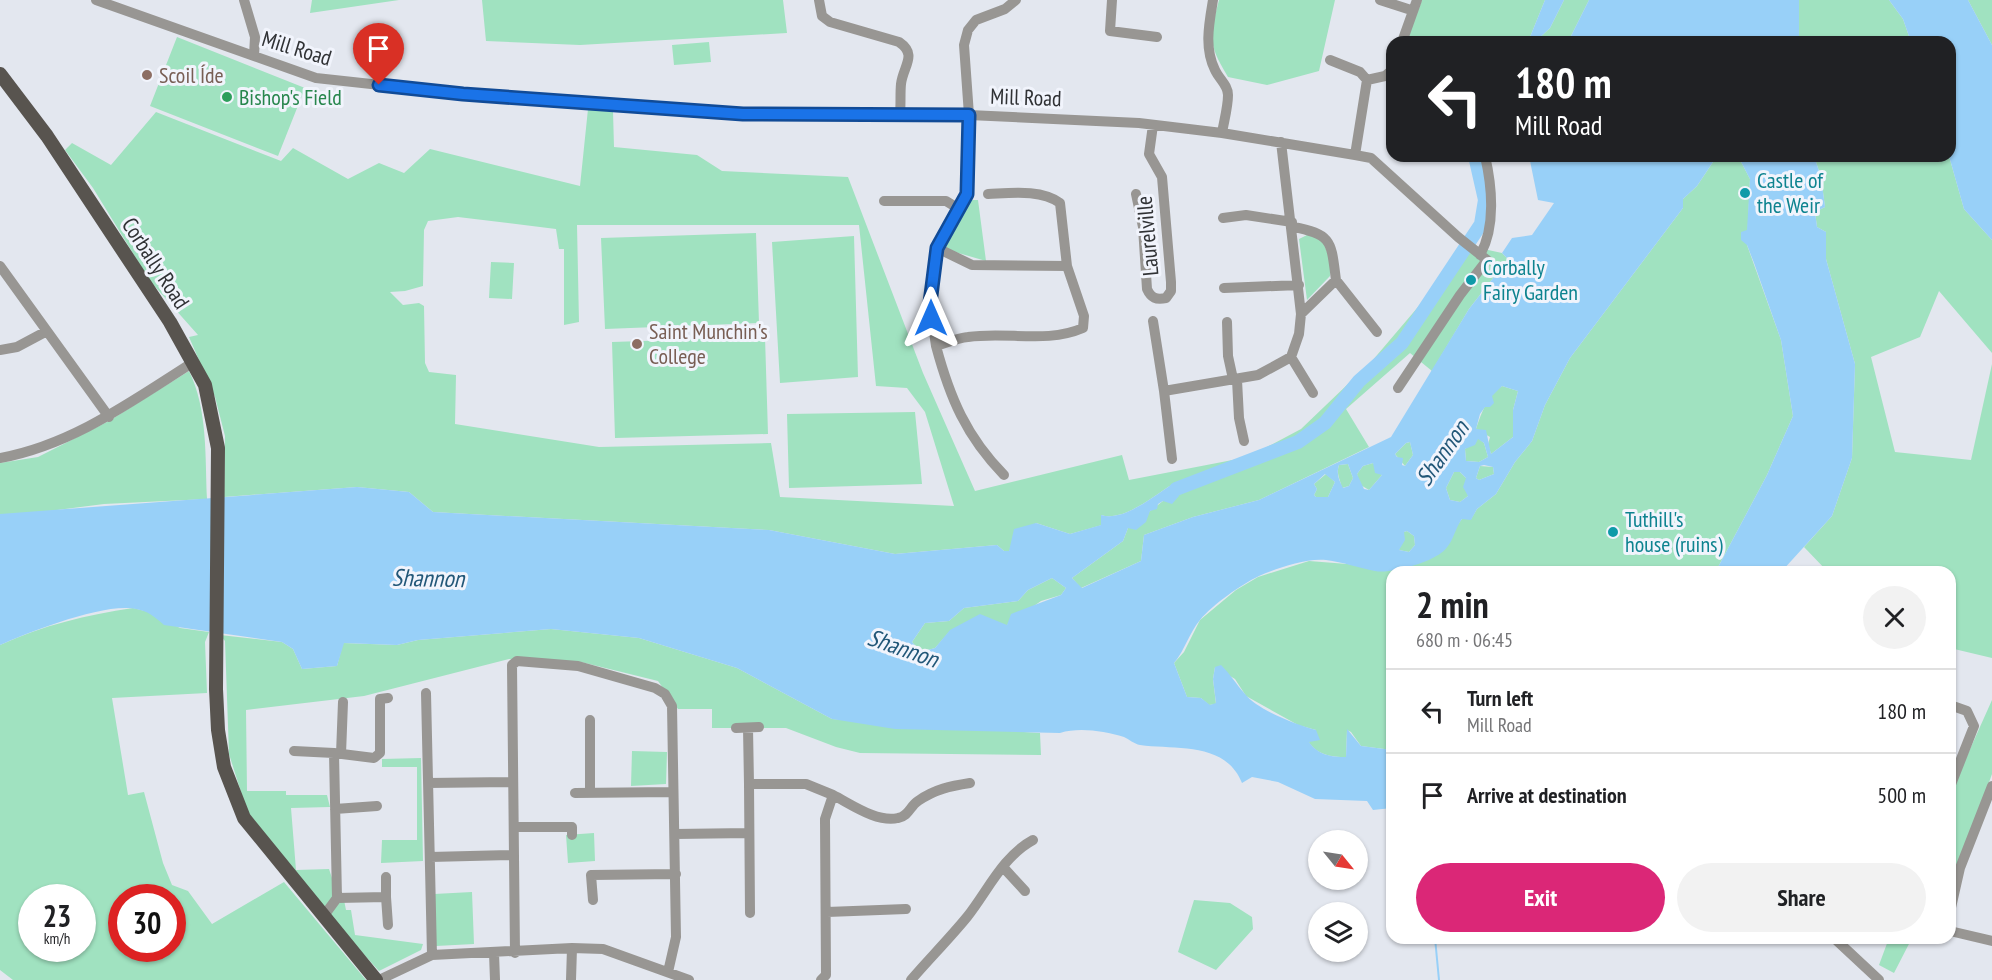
<!DOCTYPE html>
<meta charset="utf-8">
<style>
:root{--surface:#fff;--page:#f2f2f2;--text:#202124;--muted:#757577;--line:#e0e0e0;--accent:#db2777}
body{margin:0;font-family:"PT Sans Narrow",sans-serif;background:var(--page);color:var(--text);height:100vh;display:flex;flex-direction:column;font-size:22px;white-space:nowrap}
*{box-sizing:border-box;margin:0}
p{font-size:20px;color:var(--muted)}
.icon{flex:none;width:33px;height:33px;fill:none;stroke:currentColor;stroke-width:2;stroke-linecap:round;stroke-linejoin:round}
.map{position:relative;flex:1;overflow:hidden}
.sheet{position:absolute;left:1386px;top:566px;width:570px;height:378px;display:flex;flex-direction:column;background:var(--surface);border-radius:18px;box-shadow:0 2px 4px #0004}
.sheet>*{flex:none}
.top-card{position:absolute;left:1386px;top:36px;width:570px;height:126px;border-radius:18px;box-shadow:0 2px 4px #0004;background:#202124;color:#fff;overflow:hidden}
.needle{width:39px;rotate:120deg}
.buttons{position:absolute;left:1308px;top:830px;display:grid;gap:12px}
.buttons a{display:grid;place-items:center;width:60px;height:60px;border-radius:50%;background:var(--surface);box-shadow:0 2px 4px #0004;font-size:30px}
.speed{position:absolute;left:18px;top:884px;display:flex;gap:12px;font-size:30px;font-weight:700;text-align:center}
.speed>*{display:grid;place-content:center;width:78px;height:78px;border-radius:50%;background:var(--surface);box-shadow:0 2px 4px #0004;line-height:1}
.speed small{font-size:15px;font-weight:400}
.speed .limit{border:9px solid #d22;background:#fff;color:#111}
.pin{position:absolute;display:grid;place-items:center;width:51px;height:51px;color:#fff;margin:-62px -26px;border-radius:50% 50% 50% 0;rotate:-45deg;box-shadow:0 0 6px #0007}
.pin .icon{rotate:45deg}
.me{position:absolute;width:66px;margin:-33px;rotate:0deg;stroke-linejoin:round;filter:drop-shadow(0 0 4px #0008)}
.turn{display:flex;align-items:center;gap:21px;height:126px;padding:0 30px;font-size:27px}
.turn .icon{width:78px;height:78px;stroke-width:2.5}
.turn b{display:block;font-size:42px;line-height:51px}
.round{display:grid;place-items:center;flex:none;width:63px;height:63px;border-radius:32px;background:var(--page)}
.overview{display:flex;align-items:center;justify-content:space-between;height:102px;padding:0 30px}
h1{font-size:36px;font-weight:600;line-height:45px}
.action{display:flex;gap:12px;margin-top:auto;padding:12px 30px}
.action a{flex:1;height:69px;border-radius:36px;background:var(--accent);color:#fff;font-size:24px;font-weight:600;line-height:69px;text-align:center}
.action a+a{background:var(--page);color:var(--text)}
ul{padding:0;list-style:none}
li{display:flex;align-items:center;gap:18px;height:84px;padding:0 30px;border-top:2px solid var(--line)}
li div{flex:1}
li b{display:block;font-size:22px}
li em{font-style:normal}
.map>svg:first-child{display:block}
.green{fill:#a0e2c0;fill-rule:evenodd}
.water{fill:#98d0f8;fill-rule:evenodd}
.lines{fill:none;stroke-linecap:round;stroke-linejoin:round}
.stream{stroke:#98d0f8;stroke-width:2}
.river{stroke:#98d0f8;stroke-width:14}
.minor{stroke:#989693;stroke-width:10}
.major{stroke:#58544f;stroke-width:14}
.route-casing{stroke:#114b97;stroke-width:15}
.route{stroke:#1a73e8;stroke-width:10}
.education-dot{fill:#8d6e63;stroke:#f1f4fc;stroke-width:2}
.leisure-dot{fill:#2e9e5b;stroke:#f1f4fc;stroke-width:2}
.culture-dot{fill:#0f9aa8;stroke:#f1f4fc;stroke-width:2}
.labels{text-anchor:middle;dominant-baseline:central;stroke-width:6;stroke-linejoin:round;paint-order:stroke}
.street-label{font-size:22px;fill:#303235;stroke:#f1f4fc}
.education-label{font-size:22px;fill:#785e54;stroke:#f1f4fc;text-anchor:start}
.leisure-label{font-size:22px;fill:#27864d;stroke:#f1f4fc;text-anchor:start}
.culture-label{font-size:22px;fill:#0d838f;stroke:#f1f4fc;text-anchor:start}
.water-label{font-size:24px;font-style:italic;fill:#225778;stroke:#f1f4fc}
</style>
<div class="map">
<svg width="1992" height="980" viewBox="0 0 1992 980">
<rect width="100%" height="100%" fill="#e3e7ef"/>
<path class="green" d="M312 0H399L310 13Z
M482 0H783L787 33 580 45 486 41Z
M1219 0H1335L1319 71 1267 85 1228 77C1208 44 1209 38 1219 0Z
M1422 0H1545L1528 42H1406Z
M1564 0H1589L1568 42H1535L1550 28Z
M1799 0H1889L1903 19 1911 42H1799Z
M1968 0H1992V45Z
M177 37 305 88 278 156 150 106Z
M709 42 711 62 674 65 672 45Z
M588 109 613 111 614 147 697 155 722 171 848 177 923 373 975 491 1122 455 1129 480 1248 457 1301 429 1372 361 1435 287 1467 236 1479 248 1502 253 1508 259 1469 309 1432 371 1410 353 1346 409 1369 447 1259 500 1193 517 1144 535 1141 561 1081 588 1072 578 1123 541 1128 528 1163 501 1173 484C1153 496 1124 522 1101 515L1102 525 1070 534 1036 523 1009 551H1004L997 545 895 554 769 530 433 512 409 492 357 487 224 497 225 436 215 397 189 337 198 335 150 281 93 188 65 150 72 143 111 165 156 112 281 161 293 148 348 179 379 163 404 173 430 149 580 186ZM458 217 556 229 559 249H564V325L579 322 577 225H859L876 386 907 388 925 412 954 506 780 497 771 443 599 447 455 424 456 375 429 372 425 363 424 306 419 303 403 305 390 292 405 291 423 286 424 230 428 221Z
M1717 156H1738L1750 179 1747 245 1781 340 1793 416 1767 475 1716 571 1392 572V750L1361 746 1351 732 1347 730 1346 757C1331 757 1317 755 1308 741L1316 730 1298 725 1246 696 1235 679 1215 667 1213 679 1216 704 1209 705 1201 698 1187 697 1174 663 1184 652 1200 620 1236 590 1258 577 1309 561 1360 565 1376 571 1455 528 1462 519H1471L1477 509 1496 494 1515 462 1532 441 1545 405 1570 358 1683 208V199L1697 186Z
M1814 156H1949L1964 209 1992 240V353L1939 291 1920 337 1871 357 1895 452 1971 460 1992 364V658L1950 648V572L1827 571 1804 547 1832 516 1852 458 1855 364 1826 259V232L1817 227 1815 212 1825 207 1821 177Z
M968 200H978L986 261 948 250 943 246Z
M756 233 759 323 605 329 601 238Z
M1309 234 1323 241 1330 260V276L1307 300 1299 239Z
M854 236 858 377 780 383 772 242Z
M491 262 514 263 512 299 489 298Z
M765 337 768 434 615 438 612 342Z
M189 371C208 409 205 458 207 499L104 504 26 514H0V463L38 457 109 421Z
M1502 386 1518 391 1513 410V437L1491 454 1488 444 1490 437 1476 429C1481 414 1488 394 1502 386Z
M915 412 922 484 789 488 787 414Z
M1478 438 1484 443 1488 457 1479 462 1466 461 1465 449Z
M1410 442 1413 455 1405 466 1395 454 1406 443Z
M1373 463 1382 475 1369 490 1359 484 1357 474 1363 466Z
M1348 464 1353 478 1349 486 1342 488C1340 479 1336 474 1339 465Z
M1480 466 1493 467 1494 474 1479 480 1476 478Z
M1454 472H1460L1466 478 1468 496 1460 502 1450 500 1446 488Z
M1326 474 1335 482 1328 497H1316L1314 495 1317 489 1314 484Z
M1407 531 1414 536 1415 545 1409 552 1399 550 1404 532Z
M1052 578 1066 588 1061 595 1041 601 1007 625 950 631 935 648 921 652 912 642 925 623 949 621 964 608 1018 601 1028 590Z
M133 608 149 612 180 628 209 632 205 642 207 693 112 698 128 795 144 792 163 863 172 885 188 891 212 924 284 882 366 980H13L0 970V645C44 625 86 615 133 608ZM32 897H82V948H32ZM122 897H172V948H122Z
M551 629 639 638 737 668 832 719 1040 733 1041 755 860 753 836 747 786 728H712V709H678L658 681 581 662 509 659 364 696 246 710 247 791H286V795H327L330 807 291 808 296 870 329 869 339 899 344 900 346 910H351L355 935 423 944 421 950 379 971 329 916 247 811 229 754 225 641 220 635 282 642 293 649 302 669 337 666 343 643 397 645 418 640Z
M1992 700V774L1950 891V794Z
M632 751 667 752 666 784 631 786Z
M421 758 423 861 381 863 382 840H417V767H382V759Z
M594 833 595 861 568 863 566 835Z
M472 892 474 944 436 946 434 894Z
M1194 900 1230 903 1252 917 1253 929 1216 970 1178 952Z
M1889 938H1912L1894 973 1879 965Z"/>
<path class="water" d="M1545 0H1564L1550 28 1535 42H1528Z
M1589 0H1799V42H1568Z
M1889 0H1968L1992 45V240L1964 209 1949 156 1950 42H1911L1903 19Z
M1529 156H1717L1697 186 1683 199V208L1570 358 1545 405 1532 441 1515 462 1496 494 1477 509 1471 520 1462 519C1454 530 1453 545 1441 553 1428 563 1391 574 1375 571 1359 568 1343 562 1326 560 1305 558 1278 568 1259 576 1242 584 1212 605 1200 620 1189 633 1185 650 1174 663L1187 697 1201 698 1210 705 1216 703 1213 679 1215 667 1221 665C1231 675 1236 684 1245 694 1257 710 1298 725 1316 730L1320 740 1309 742C1318 755 1331 757 1346 757L1347 729 1361 746 1392 750V808L1373 810 1367 801 1315 799 1278 782 1252 777 1242 783C1225 741 1176 750 1140 745 1134 744 1129 739 1124 737 1104 731 1079 727 1060 733L895 729 832 719 737 668 639 638 551 629 418 640 397 645 344 643 337 666 302 669 293 649 282 642 164 625C155 617 148 611 136 609 105 602 29 632 0 645V514L357 487 409 492 433 512 769 530 895 554 997 545 1004 551H1009L1014 529 1036 523 1070 534 1101 525V515C1124 522 1153 496 1173 484L1179 496 1172 504 1163 501 1158 504 1157 509 1150 511 1146 522 1136 530 1128 528 1123 541 1072 578 1082 588 1141 561 1144 535 1193 517 1259 500 1391 437 1469 309 1508 259 1502 253 1512 238 1532 235 1554 203 1538 200ZM1502 386 1518 391 1513 410V437L1491 454 1486 430 1476 429 1480 414 1485 407H1490L1494 403 1492 396ZM1478 439 1484 443 1488 457 1479 462 1466 461 1465 449 1475 445ZM1410 442 1413 455 1405 466 1402 465 1403 458 1397 457 1395 454 1406 443ZM1373 463 1375 473 1382 475 1369 490 1364 489 1357 474 1363 466ZM1348 464 1353 478 1349 486 1343 488C1339 480 1336 474 1339 465ZM1484 465 1493 467 1494 474 1479 480 1476 478 1480 466ZM1454 472H1460L1466 478 1463 487 1468 496 1460 502 1450 500 1446 488ZM1325 474 1335 482 1328 497H1316L1314 495 1317 489 1314 484ZM1407 531 1414 536 1415 545 1409 552 1399 550 1405 540 1404 532ZM1052 578 1066 588 1061 595 1011 614 1007 625 980 614 950 630 935 648 921 652 912 642 925 623 949 621 964 608 1018 601 1028 590Z
M1738 156H1814L1821 177 1825 207 1815 212 1817 227 1826 232V259L1855 364 1852 458 1832 516 1782 571H1716L1767 475 1793 416 1781 340 1754 263 1747 245 1741 240V232L1747 230 1750 179Z"/>
<g class="lines">
<path class="stream" d="M1435 938 1439 980"/>
<path class="river" d="M1176 489 1298 442 1325 423 1359 381 1402 343 1481 224 1485 200 1475 156"/>
<path class="minor" d="M96 0 316 78 463 94 743 114 969 115 1139 123 1222 133 1355 155 1371 158 1458 237 1487 260 1460 295 1398 388
M244 0 255 37 254 56
M819 0 822 16 830 22 899 42C918 55 903 66 901 84 900 94 901 103 900 113
M1112 0 1110 31 1157 37
M1213 0C1209 24 1204 48 1215 70 1219 79 1228 85 1228 95 1228 107 1224 121 1222 133
M1380 0 1411 10
M1402 42 1417 0
M1330 60 1360 72 1367 80
M1355 155 1367 80 1385 76 1392 70
M988 194C1011 193 1041 189 1060 203L1067 266
M1136 194 1143 227 1147 289C1151 298 1156 300 1166 298L1171 291V282L1162 177 1149 154 1153 125
M884 201H946L959 209
M1223 218 1246 215 1292 222
M1293 227C1333 234 1331 242 1336 280L1301 314
M937 248 930 303 936 346C946 343 957 338 968 337 1007 331 1046 344 1083 328L1084 316 1067 266 972 265 937 248 967 194 969 115 964 45 968 30 976 20 1005 9 1016 0
M1480 255C1496 227 1492 186 1485 156
M0 266 109 417
M1336 280 1377 332
M1224 288 1299 285
M1153 321 1164 391
M1227 322 1228 356 1233 379
M936 346C950 398 966 436 1004 475
M0 350 17 347 47 331
M1291 357 1313 393
M1237 380 1239 418 1244 441
M0 458C72 445 132 401 192 363
M1172 459 1164 391 1258 375 1291 357 1299 334 1301 314 1281 142
M426 693 432 955
M1950 705 1967 711 1974 726 1950 787
M736 728 759 727
M748 728 749 784
M294 751 334 753 337 898 323 917
M334 753 374 758 380 753V699L388 698
M341 754 343 702
M428 783 513 782
M575 793 672 792
M590 793V720
M833 795C851 804 877 823 898 818 909 816 910 806 918 801 935 789 951 786 970 783
M335 809 377 806
M514 827H572V835
M675 834 749 833
M430 857 514 855
M1003 867 1025 891
M386 897V877
M337 898 386 897 388 925
M593 900 591 875 676 874
M827 912 906 909
M1950 912 1960 868 1992 786
M750 913 749 784H806L833 795 825 819 826 975 821 980
M1950 931 1992 941
M1834 938 1879 980
M494 953 495 980
M515 953 512 665 517 661 578 666 655 688 665 694 672 706 676 937 668 972
M379 980 432 955 572 948 603 949 689 980
M571 980 572 948
M911 980C929 959 949 939 967 917 987 892 1003 856 1033 840"/>
<path class="major" d="M0 74 47 136 170 322 205 385 218 448 216 689 218 730 224 767 244 818 376 980"/>
</g>
<g class="lines">
<g class="route-casing">
<path id="route" d="M379 85 463 94 743 114 969 115 967 194 937 248 930 303 931 318"/>
</g>
<use href="#route" class="route"/>
</g>
<g class="education-dot">
<circle cx="147" cy="75" r="6"/>
<circle cx="637" cy="344" r="6"/>
</g>
<circle class="leisure-dot" cx="227" cy="97" r="6"/>
<g class="culture-dot">
<circle cx="1745" cy="193" r="6"/>
<circle cx="1471" cy="280" r="6"/>
<circle cx="1613" cy="532" r="6"/>
</g>
<g class="labels">
<g class="street-label">
<text transform="translate(297 48) rotate(17)">Mill Road</text>
<text transform="translate(1026 97) rotate(2)">Mill Road</text>
<text transform="translate(1147 236) rotate(-95)">Laurelville</text>
<text transform="translate(156 263) rotate(57)">Corbally Road</text>
</g>
<g class="education-label">
<text x="159" y="75">Scoil Íde</text>
<text x="649" y="331">Saint Munchin's<tspan x="649" dy="25">College</tspan></text>
</g>
<g class="leisure-label">
<text x="239" y="97">Bishop's Field</text>
</g>
<g class="culture-label">
<text x="1757" y="180">Castle of<tspan x="1757" dy="25">the Weir</tspan></text>
<text x="1483" y="267">Corbally<tspan x="1483" dy="25">Fairy Garden</tspan></text>
<text x="1625" y="519">Tuthill's<tspan x="1625" dy="25">house (ruins)</tspan></text>
</g>
<g class="water-label">
<text transform="translate(1442 453) rotate(-55)">Shannon</text>
<text transform="translate(428 578) rotate(1)">Shannon</text>
<text transform="translate(903 648) rotate(19)">Shannon</text>
</g>
</g>
</svg>
<div class="buttons">
<a><svg class="needle" viewBox="-14 -14 28 28"><path d="M0-13l5 13h-10z" fill="#e53935"/><path d="M0 13l5-13h-10z" fill="#757577"/></svg></a>
<a><svg class="icon" aria-label="layers" viewBox="0 0 24 24"><path d="M12 4l9 5-9 5-9-5zM3 14l9 5 9-5"/></svg></a>
</div>
<div class="speed"><div>23<small>km/h</small></div><div class="limit">30</div></div>
<div class="pin" style="left:379px;top:85px;background:#d93025"><svg class="icon" aria-label="arrive" viewBox="0 0 24 24"><path d="M6 21V4h12l-3 4 3 4H6"/></svg></div>
<svg class="me" style="left:931px;top:318px" viewBox="-20 -20 40 40"><path d="M0-17L14 15 0 8-14 15z" fill="#1a73e8" stroke="#fff" stroke-width="4"/></svg>
<div class="top-card">
<div class="turn"><svg class="icon" aria-label="left" viewBox="0 0 24 24"><path d="M17 20v-9H6M10 6l-5 5 5 5"/></svg><div><b>180 m</b>Mill Road</div></div>
</div>
<section class="sheet">
<div class="overview"><div><h1>2 min</h1><p>680 m · 06:45</p></div><a class="round"><svg class="icon" aria-label="close" viewBox="0 0 24 24"><path d="M6 6l12 12M18 6L6 18"/></svg></a></div>
<ul>
<li><svg class="icon" aria-label="left" viewBox="0 0 24 24"><path d="M17 20v-9H6M10 6l-5 5 5 5"/></svg><div><b>Turn left</b><p>Mill Road</p></div><em>180 m</em></li>
<li><svg class="icon" aria-label="arrive" viewBox="0 0 24 24"><path d="M6 21V4h12l-3 4 3 4H6"/></svg><div><b>Arrive at destination</b></div><em>500 m</em></li>
</ul>
<div class="action"><a>Exit</a><a>Share</a></div>
</section>
</div>
